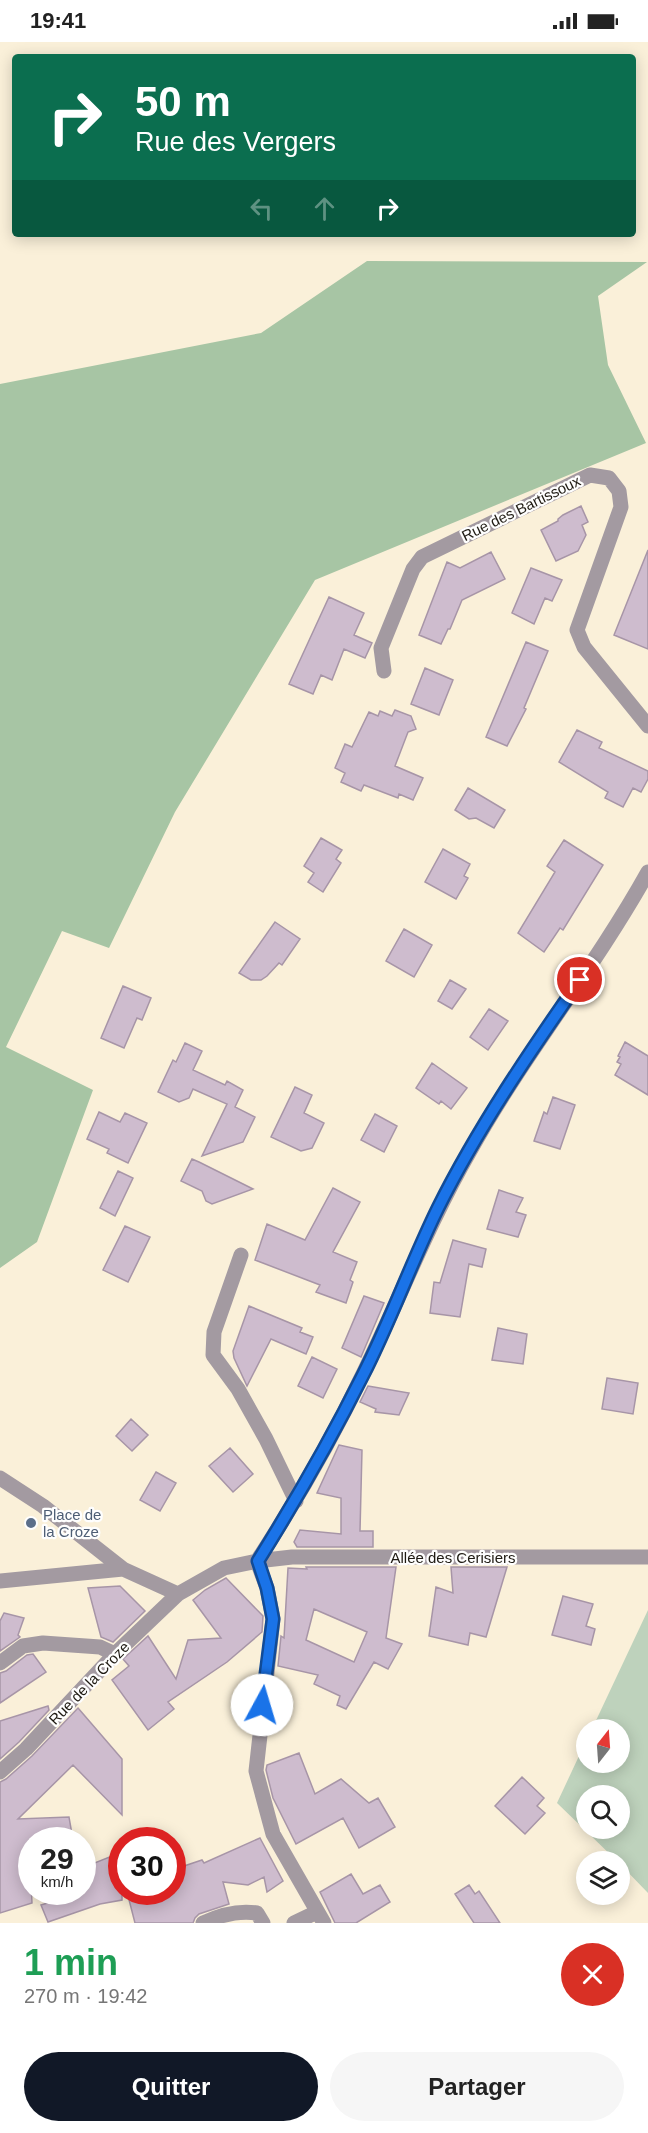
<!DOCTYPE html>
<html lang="fr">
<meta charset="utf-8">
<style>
:root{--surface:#fff;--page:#f6f6f6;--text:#222;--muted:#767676;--accent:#111827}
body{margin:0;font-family:Helvetica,sans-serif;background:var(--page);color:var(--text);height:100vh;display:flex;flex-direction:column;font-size:22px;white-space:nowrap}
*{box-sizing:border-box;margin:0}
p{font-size:20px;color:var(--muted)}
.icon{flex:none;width:33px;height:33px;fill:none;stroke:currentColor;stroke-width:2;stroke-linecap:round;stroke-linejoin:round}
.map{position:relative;height:1881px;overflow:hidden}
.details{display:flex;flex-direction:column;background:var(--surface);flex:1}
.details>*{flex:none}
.hud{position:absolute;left:12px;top:12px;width:624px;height:183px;border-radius:6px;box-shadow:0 3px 15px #0003;background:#0b6e4f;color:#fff;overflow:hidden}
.needle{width:39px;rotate:17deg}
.buttons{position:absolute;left:576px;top:1677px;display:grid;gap:12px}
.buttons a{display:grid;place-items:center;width:54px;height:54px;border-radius:50%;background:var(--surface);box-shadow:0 3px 15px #0003;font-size:30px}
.speed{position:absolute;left:18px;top:1785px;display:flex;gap:12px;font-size:30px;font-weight:700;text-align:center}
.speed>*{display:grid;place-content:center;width:78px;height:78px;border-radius:50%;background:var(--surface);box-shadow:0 3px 15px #0003;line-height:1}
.speed small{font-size:15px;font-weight:400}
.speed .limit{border:9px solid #d22;background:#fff;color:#111}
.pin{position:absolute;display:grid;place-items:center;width:51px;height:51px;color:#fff;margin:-26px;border:3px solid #fff;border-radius:50%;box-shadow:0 2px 6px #0007}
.me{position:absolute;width:66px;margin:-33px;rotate:6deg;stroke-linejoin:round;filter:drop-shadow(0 0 4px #0008)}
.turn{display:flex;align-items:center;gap:21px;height:126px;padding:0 24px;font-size:27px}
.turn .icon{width:78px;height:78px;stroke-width:2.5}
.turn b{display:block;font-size:42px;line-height:51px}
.lanes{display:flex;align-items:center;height:57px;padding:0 24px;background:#0003;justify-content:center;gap:30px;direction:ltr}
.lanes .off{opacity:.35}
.round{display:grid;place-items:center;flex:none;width:63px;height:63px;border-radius:32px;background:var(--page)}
.head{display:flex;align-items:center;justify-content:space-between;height:102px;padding:0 24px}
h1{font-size:36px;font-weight:600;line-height:45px;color:#1e9e55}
.button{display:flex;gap:12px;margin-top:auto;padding:12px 24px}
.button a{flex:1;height:69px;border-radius:36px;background:var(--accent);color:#fff;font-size:24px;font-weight:600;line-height:69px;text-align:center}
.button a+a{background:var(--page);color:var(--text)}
.status{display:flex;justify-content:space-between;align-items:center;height:42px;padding:0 30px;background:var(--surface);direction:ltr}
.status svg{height:16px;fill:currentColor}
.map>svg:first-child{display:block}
.green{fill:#bed2bc;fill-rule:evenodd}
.forest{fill:#a7c5a4}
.building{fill:#cebcce;stroke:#a795a7;stroke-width:1.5;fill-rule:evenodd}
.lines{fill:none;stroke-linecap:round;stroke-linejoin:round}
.minor{stroke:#a39aa1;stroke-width:15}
.route-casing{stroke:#114b97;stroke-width:15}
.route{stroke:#1a73e8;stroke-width:10}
.service-dot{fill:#5c6f8a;stroke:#fefefe;stroke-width:2}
.labels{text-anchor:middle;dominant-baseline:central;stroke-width:4.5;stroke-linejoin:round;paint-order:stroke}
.street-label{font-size:15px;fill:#1e1a12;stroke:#fefefe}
.service-label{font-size:15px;fill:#4e5e75;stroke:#fefefe;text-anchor:start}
</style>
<div class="status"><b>19:41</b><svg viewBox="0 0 49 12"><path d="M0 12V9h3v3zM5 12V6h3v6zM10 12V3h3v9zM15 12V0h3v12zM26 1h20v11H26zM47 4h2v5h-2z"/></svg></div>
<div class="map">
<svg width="648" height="1881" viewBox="0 0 648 1881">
<rect width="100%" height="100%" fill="#faf0d9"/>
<path class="green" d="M648 1568V1851L620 1822V1820L617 1819 557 1761 586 1699V1720H620V1688L592 1687ZM586 1754H620V1786H586Z"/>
<path class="forest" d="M367 219 647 220 598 254 608 323 646 401 315 538 175 770 109 906 62 889 6 1005 93 1048 37 1200 0 1226V342L261 291Z"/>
<path class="building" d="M581 464 588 480 582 483 586 493 578 509 556 519 541 488 558 479V477L563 473Z
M648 508V607L614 593Z
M491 510 505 537 462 558 450 587H448L441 602 419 593 447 520 460 526Z
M531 526 562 538 552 559 545 556 534 582 512 571Z
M329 555 364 571 354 593 372 601 365 616 344 607 332 638 321 633 313 652 289 642Z
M526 600 548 609 524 666 526 667 507 704 486 695Z
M425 626 453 638 439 673 411 662Z
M395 668 411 674 416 687 408 690 395 724 423 736 413 758 399 752 398 756 364 743 361 749 341 740 345 731 335 726 345 702 352 705 369 670 378 674 380 669 392 674Z
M577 688 602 700 599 706 648 729V737L641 750 633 746 623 765 605 756 608 750 559 720Z
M468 746 505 768 494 786 476 776 469 777 455 768Z
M321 796 342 808 336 817 341 821 323 850 308 840 314 831 304 824Z
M564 798 603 823 563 888 560 886 544 910 518 891 555 830 547 824Z
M443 807 470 822 464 834 468 836 456 857 425 840Z
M275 880 300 897 282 923 279 921 267 934 261 938H251L239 931Z
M404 887 432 903 414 935 386 919Z
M450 938 466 947 452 967 438 959Z
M123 944 151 956 142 978 137 976 124 1006 101 996Z
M489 967 508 979 488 1008 470 995Z
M625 1000 648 1014V1053L615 1033 621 1022 617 1020 620 1015 618 1014Z
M185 1001 202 1009 193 1028 225 1043 227 1039 243 1048 235 1065 255 1075 243 1100 202 1114 227 1062 193 1047 189 1056 179 1060 158 1050 173 1018 176 1020Z
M432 1021 467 1046 451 1067 441 1059 439 1062 416 1046Z
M295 1045 312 1053 304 1071 324 1081 312 1106 301 1109 271 1095Z
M553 1055 575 1063 560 1107 534 1099 544 1070 547 1072Z
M99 1070 120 1080 125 1071 147 1081 128 1121 107 1111 109 1107 87 1097Z
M375 1072 397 1084 384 1110 361 1098Z
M192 1117 199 1120 253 1147 212 1162 206 1159 202 1149 181 1139Z
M118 1129 133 1136 115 1174 100 1166Z
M333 1146 360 1160 333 1210 357 1220 350 1238 353 1240 346 1261 316 1250 320 1243 255 1218 267 1182 305 1198Z
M499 1148 523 1156 516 1170 526 1173 518 1195 487 1187Z
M125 1184 150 1195 128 1240 103 1228Z
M453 1198 486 1207 482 1225 469 1222 460 1275 430 1271 434 1240 440 1241Z
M364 1254 384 1261 361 1315 342 1306Z
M249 1264 302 1286 300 1290 313 1295 306 1312 271 1297 247 1344 234 1316 233 1309Z
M498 1286 527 1292 523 1322 492 1318Z
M312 1315 337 1327 323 1356 298 1344Z
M607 1336 638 1341 633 1372 602 1367Z
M368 1344 409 1351 399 1373 375 1370 376 1367 360 1360Z
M131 1377 148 1393 132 1409 116 1394Z
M339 1403 362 1408 360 1489H373V1505H297L294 1500 300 1488 341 1492V1456L317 1451Z
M230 1406 253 1432 233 1450 209 1424Z
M156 1430 176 1441 160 1469 140 1458Z
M306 1525H396L386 1596 402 1602 388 1627 374 1620 346 1667 337 1663 340 1654 314 1642 318 1633 278 1624 281 1594 284 1596 288 1526 307 1527ZM314 1567 367 1590 354 1620 306 1598Z
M451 1525H507L486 1595 470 1591 468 1603 429 1594 436 1545 453 1551Z
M226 1536 263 1574 262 1590 227 1620 168 1660 174 1667 148 1688 112 1638 129 1624 123 1617 148 1594 176 1637 188 1598 221 1596 193 1558 205 1548Z
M120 1544 145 1569 113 1600 101 1595 88 1546Z
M563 1554 593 1562 586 1584 595 1587 591 1603 552 1593Z
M4 1571 24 1576 18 1593 20 1595 0 1609V1579Z
M33 1612 46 1630 0 1661V1631L6 1629 27 1613Z
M48 1664 49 1668 19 1700 0 1717V1679Z
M78 1666 122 1717V1773L73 1723 18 1777 69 1775 73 1798H29L32 1861 0 1871V1740L6 1737 32 1714Z
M299 1711 315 1752 341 1737 369 1761 378 1756 395 1785 359 1806 343 1776 296 1802 273 1756 266 1728 267 1723Z
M522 1735 544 1756 537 1764 545 1771 525 1792 495 1764Z
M260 1796 283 1839 267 1850 264 1835 248 1843 223 1840 229 1862 199 1872 195 1876 193 1881H135L127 1850H172V1828L202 1818 204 1821Z
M122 1810V1858L100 1862 48 1880 41 1863 64 1856 76 1850H82V1826Z
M351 1832 363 1852 380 1843 390 1860 356 1881H335L320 1850Z
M469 1843 475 1852 479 1849 500 1881H474L455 1852Z"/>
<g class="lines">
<path class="minor" d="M384 629 381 606 413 527 422 515 590 433 609 436 619 449 621 465 577 588 584 605 648 684
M241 1213 214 1290 213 1313 238 1347 266 1397 296 1459
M0 1436 43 1464 123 1527
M257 1519C297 1458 333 1395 364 1330 400 1256 429 1180 470 1109 524 1012 594 927 648 830
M257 1519 267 1546 273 1577 256 1729 273 1792 324 1881
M0 1539 123 1527 178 1552
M0 1621 23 1604 43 1601 100 1605 115 1612
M0 1730 26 1707 115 1612 178 1552 224 1526 257 1519 292 1515H648
M203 1881C220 1873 238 1868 257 1871L263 1881
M294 1881 317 1870"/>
</g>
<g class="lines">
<g class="route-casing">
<path id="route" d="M262 1663 273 1577 267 1546 258 1519C296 1458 331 1397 363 1333 391 1278 411 1221 438 1166 478 1086 529 1011 580 938"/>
</g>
<use href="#route" class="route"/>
</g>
<circle class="service-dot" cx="31" cy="1481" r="6"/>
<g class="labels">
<g class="street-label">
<text transform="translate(521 466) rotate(-26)">Rue des Bartissoux</text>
<text x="453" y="1515">Allée des Cerisiers</text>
<text transform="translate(89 1641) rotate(-46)">Rue de la Croze</text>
</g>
<g class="service-label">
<text x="43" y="1472">Place de<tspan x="43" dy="17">la Croze</tspan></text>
</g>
</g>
</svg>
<div class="buttons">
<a><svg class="needle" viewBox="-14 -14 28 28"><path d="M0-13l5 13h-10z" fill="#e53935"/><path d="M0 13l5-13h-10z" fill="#767676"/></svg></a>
<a><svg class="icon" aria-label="search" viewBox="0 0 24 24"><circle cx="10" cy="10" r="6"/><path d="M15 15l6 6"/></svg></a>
<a><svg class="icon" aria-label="layers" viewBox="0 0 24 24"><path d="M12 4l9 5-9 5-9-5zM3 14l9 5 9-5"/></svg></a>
</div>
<div class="speed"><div>29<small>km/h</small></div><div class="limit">30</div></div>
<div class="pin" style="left:580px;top:938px;background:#d93025"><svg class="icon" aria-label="arrive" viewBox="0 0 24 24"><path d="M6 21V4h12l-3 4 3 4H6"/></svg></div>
<svg class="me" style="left:262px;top:1663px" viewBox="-20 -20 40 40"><circle r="19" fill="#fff"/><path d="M0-13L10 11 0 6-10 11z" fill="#1a73e8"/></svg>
<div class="hud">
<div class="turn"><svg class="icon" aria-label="right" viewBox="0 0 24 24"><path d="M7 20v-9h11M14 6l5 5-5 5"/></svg><div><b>50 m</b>Rue des Vergers</div></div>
<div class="lanes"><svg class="icon off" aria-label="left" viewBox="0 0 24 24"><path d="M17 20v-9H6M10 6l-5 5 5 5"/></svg><svg class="icon off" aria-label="ahead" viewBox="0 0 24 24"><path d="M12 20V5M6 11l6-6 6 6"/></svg><svg class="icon" aria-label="right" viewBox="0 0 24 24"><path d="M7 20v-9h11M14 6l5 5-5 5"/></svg></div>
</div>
</div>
<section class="details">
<div class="head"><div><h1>1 min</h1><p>270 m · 19:42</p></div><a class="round" style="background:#d93025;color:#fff"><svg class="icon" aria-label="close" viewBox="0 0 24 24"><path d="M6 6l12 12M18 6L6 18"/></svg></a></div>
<div class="button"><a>Quitter</a><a>Partager</a></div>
</section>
